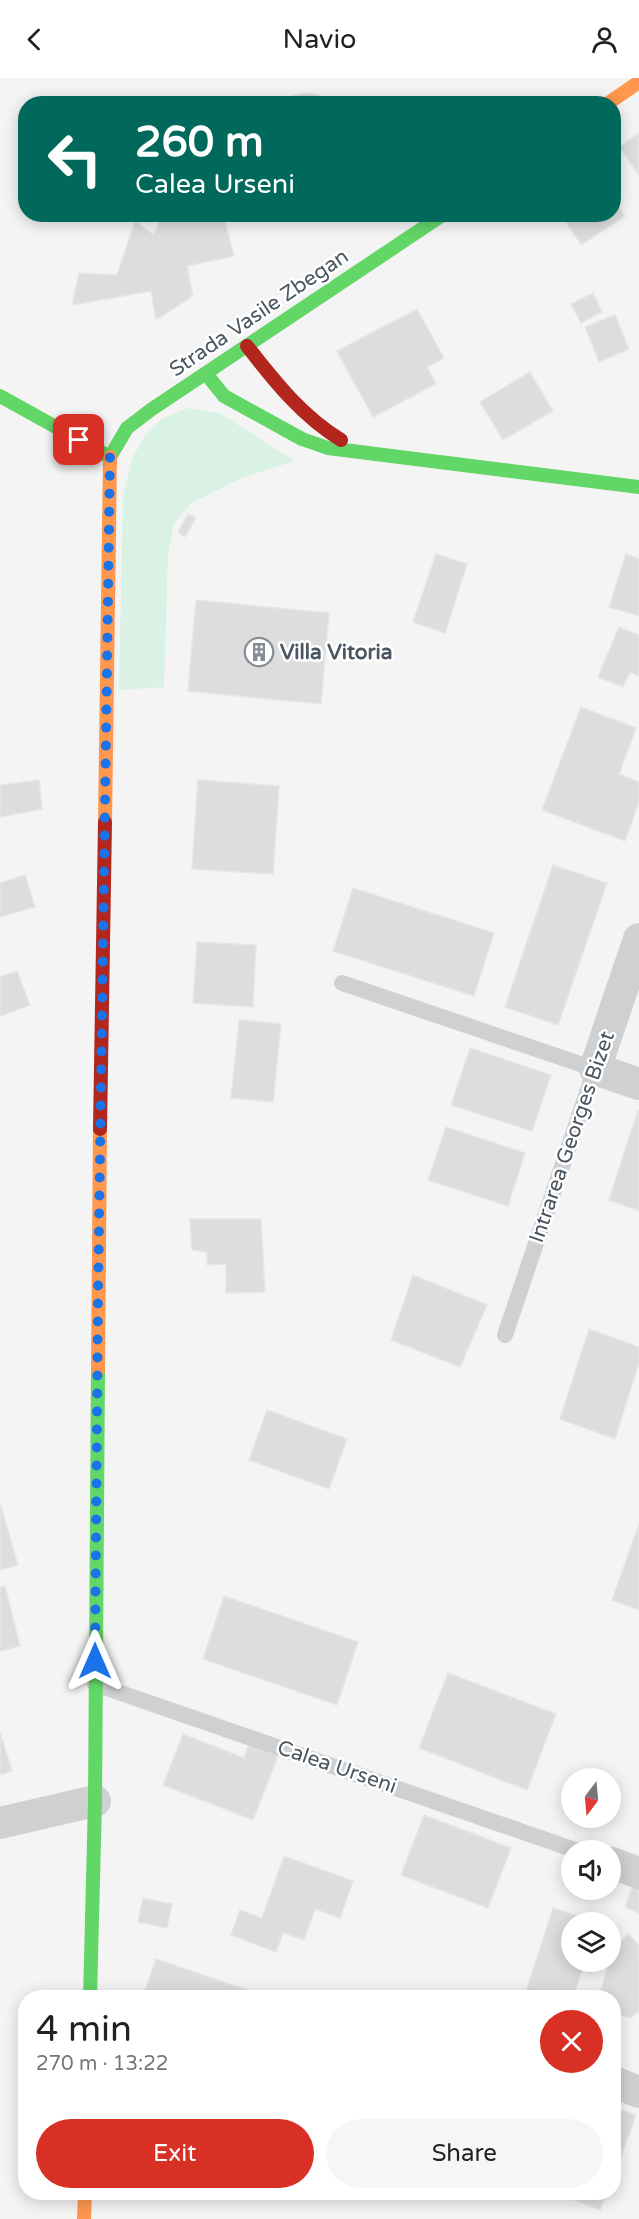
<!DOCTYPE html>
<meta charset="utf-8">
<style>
:root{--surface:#fff;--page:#f6f6f6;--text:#222;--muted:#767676;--accent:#d93025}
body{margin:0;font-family:"Varela Round",sans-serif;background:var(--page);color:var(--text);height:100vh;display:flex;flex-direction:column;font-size:22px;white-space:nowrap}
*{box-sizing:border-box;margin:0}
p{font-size:20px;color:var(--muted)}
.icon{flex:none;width:33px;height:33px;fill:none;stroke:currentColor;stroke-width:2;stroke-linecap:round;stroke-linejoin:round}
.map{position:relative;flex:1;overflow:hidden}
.sheet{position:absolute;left:18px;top:1912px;width:603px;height:210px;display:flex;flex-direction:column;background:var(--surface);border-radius:24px;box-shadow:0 3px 15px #0003}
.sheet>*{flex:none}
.top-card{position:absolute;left:18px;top:18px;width:603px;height:126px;border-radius:24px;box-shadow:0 3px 15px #0003;background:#00695c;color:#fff;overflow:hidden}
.needle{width:39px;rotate:196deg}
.buttons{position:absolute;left:561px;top:1690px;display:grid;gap:12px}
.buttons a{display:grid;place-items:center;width:60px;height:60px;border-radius:50%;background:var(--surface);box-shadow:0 3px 15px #0003;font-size:30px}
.pin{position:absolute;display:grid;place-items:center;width:51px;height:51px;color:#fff;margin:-26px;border-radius:12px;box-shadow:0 3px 9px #0006}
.me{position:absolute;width:66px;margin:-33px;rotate:0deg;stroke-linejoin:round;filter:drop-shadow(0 0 4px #0008)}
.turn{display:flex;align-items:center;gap:21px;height:126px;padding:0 18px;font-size:27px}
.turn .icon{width:78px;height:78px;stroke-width:2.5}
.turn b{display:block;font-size:42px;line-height:51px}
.round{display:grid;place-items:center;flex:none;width:63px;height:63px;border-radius:32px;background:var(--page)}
.headline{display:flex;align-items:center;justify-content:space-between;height:102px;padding:0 18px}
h1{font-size:36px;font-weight:600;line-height:45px}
.button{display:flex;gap:12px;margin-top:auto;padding:12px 18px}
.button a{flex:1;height:69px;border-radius:36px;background:var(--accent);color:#fff;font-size:24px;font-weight:600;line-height:69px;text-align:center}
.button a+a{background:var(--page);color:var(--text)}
header{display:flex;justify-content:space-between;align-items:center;height:78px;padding:0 18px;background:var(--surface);font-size:27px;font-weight:600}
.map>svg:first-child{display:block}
.green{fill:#d9f2e3}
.building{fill:#ddddde;stroke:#e5e6e7;stroke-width:1.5}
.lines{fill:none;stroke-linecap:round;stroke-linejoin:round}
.lane{stroke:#ced0d2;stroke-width:16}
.street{stroke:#ced0d2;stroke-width:32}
.fast{stroke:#63d668;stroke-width:14}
.slow{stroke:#ff974d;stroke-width:14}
.jam{stroke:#b3261e;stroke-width:14}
.route{stroke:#1a73e8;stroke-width:10;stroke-dasharray:0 18}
.labels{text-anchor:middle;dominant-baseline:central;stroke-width:5;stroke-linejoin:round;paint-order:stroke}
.street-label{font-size:21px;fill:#4a5661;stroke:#fff}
.poi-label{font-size:21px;font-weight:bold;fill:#4a5661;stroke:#fff;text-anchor:start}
</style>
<header><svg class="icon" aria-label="back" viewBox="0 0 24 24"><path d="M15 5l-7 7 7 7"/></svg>Navio<svg class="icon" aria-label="person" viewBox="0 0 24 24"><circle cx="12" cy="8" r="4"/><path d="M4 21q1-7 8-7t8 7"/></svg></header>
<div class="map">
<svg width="639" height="2141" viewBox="0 0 639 2141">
<rect width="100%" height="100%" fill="#f4f4f4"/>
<path class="green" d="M188 330 221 336 295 383 241 400 191 425 174 446 168 476 164 609 119 612 123 416 133 379 144 359 163 340Z"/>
<path class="building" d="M304 15 316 16 331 26H283L293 18Z
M639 55V97L619 69Z
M614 121 625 138 581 167 561 136H614Z
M162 136H223L234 178 187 188 193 218 156 242 151 213 72 227 79 195 117 197 135 143 154 157Z
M593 215 602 234 581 245 571 226Z
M417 231 444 280 427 289 436 306 373 339 337 273Z
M615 237 629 271 599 284 585 249Z
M530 294 553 333 503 362 480 324Z
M188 436 196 440 185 459 178 454Z
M436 476 467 486 445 555 413 544Z
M626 476 639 481V538L609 529Z
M196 522 329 535 321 626 188 613Z
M619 549 639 557V598L630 594 623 609 598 599Z
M581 629 636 650 619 696 639 704V724L625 763 542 732Z
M39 702 42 731 0 739V707Z
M198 702 279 708 273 796 192 791Z
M553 787 607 805 558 947 505 929Z
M25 797 35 829 0 839V805Z
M353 810 494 855 474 918 333 873Z
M197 864 256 867 253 929 193 925Z
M17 893 30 927 0 938V899Z
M239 942 281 946 273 1024 231 1020Z
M470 970 551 997 532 1053 451 1027Z
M638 1032H639V1133L609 1122Z
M446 1049 525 1075 508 1128 428 1102Z
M190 1141H261L265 1214 226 1215V1186L207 1187V1174L192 1172Z
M413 1197 487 1227 460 1289 391 1262Z
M589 1251 639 1269V1285L615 1361 560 1341Z
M267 1332 347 1361 329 1411 249 1382Z
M0 1425 18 1487 0 1492Z
M639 1446V1532L612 1522Z
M5 1508 20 1568 0 1573V1509Z
M224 1518 358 1564 337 1627 203 1581Z
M448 1595 556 1636 527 1712 419 1670Z
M0 1654 12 1693 0 1697Z
M183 1656 244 1680 249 1667 278 1678 253 1742 163 1707Z
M424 1737 511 1770 488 1830 401 1797Z
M284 1778 353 1803 340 1840 315 1831 304 1862 283 1855 276 1874 231 1857 240 1832 262 1840Z
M634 1802 639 1804V1835L625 1829Z
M143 1820 172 1826 167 1850 138 1844Z
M553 1830 601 1845H572V1884H594L591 1895 582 1892 573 1920H524Z
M629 1856 639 1868V1933L630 1940 614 1935V1920H598L615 1868Z
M156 1881 247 1912 244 1920H157L144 1916Z
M614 2029 636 2037 614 2097Z
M556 2115H607L600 2132Z"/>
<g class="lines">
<path class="lane" d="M342 905 595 991 505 1257
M95 1606 578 1773"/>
<path class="street" d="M639 861 595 991 639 1006
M0 1745 95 1723
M612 1785 639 1795
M614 2004 639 2014"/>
<path class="fast" d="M207 297 224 318 302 361 328 370 639 409
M0 318 110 379
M110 379 127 350 152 331 444 136
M90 1920 95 1723 98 1292"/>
<path class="slow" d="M607 26 639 4
M105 744 110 379
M98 1292 100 1051
M84 2141 85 2115"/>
<path class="jam" d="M247 268C275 304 302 338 341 362
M100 1051 105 744"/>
</g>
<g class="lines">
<path class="route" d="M79 362 110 379 98 1218 95 1583"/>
</g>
<defs>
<g id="building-ring" transform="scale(1.5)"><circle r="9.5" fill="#fff" stroke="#868d94" stroke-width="1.5"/><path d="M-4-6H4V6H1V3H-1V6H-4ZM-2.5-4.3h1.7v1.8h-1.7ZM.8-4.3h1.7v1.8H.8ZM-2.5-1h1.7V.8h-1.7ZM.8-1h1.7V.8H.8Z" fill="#868d94"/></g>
</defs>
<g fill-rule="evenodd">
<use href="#building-ring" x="259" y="574"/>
</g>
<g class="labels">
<g class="street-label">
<text transform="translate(259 235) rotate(-34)">Strada Vasile Zbegan</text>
<text transform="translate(572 1059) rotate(-71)">Intrarea Georges Bizet</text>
<text transform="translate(337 1689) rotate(19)">Calea Urseni</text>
</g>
<g class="poi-label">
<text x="280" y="574">Villa Vitoria</text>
</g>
</g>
</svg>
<div class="buttons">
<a><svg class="needle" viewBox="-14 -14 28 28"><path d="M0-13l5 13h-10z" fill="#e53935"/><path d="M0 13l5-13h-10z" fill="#767676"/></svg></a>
<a><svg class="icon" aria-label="sound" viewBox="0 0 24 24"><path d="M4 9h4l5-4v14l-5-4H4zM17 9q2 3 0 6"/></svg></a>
<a><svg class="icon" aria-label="layers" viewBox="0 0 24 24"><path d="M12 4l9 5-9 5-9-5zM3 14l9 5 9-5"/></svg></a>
</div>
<div class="pin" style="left:79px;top:362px;background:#d93025"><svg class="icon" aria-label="arrive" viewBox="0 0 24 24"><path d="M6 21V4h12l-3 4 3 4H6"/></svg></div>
<svg class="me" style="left:95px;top:1583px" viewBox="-20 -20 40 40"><path d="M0-17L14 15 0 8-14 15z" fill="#1a73e8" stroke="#fff" stroke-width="4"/></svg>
<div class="top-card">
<div class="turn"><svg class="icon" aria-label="left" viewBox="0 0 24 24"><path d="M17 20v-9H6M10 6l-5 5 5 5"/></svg><div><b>260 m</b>Calea Urseni</div></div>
</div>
<section class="sheet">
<div class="headline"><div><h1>4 min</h1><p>270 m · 13:22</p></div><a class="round" style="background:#d93025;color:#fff"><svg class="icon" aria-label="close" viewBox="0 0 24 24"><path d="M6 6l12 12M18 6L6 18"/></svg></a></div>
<div class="button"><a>Exit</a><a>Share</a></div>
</section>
</div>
